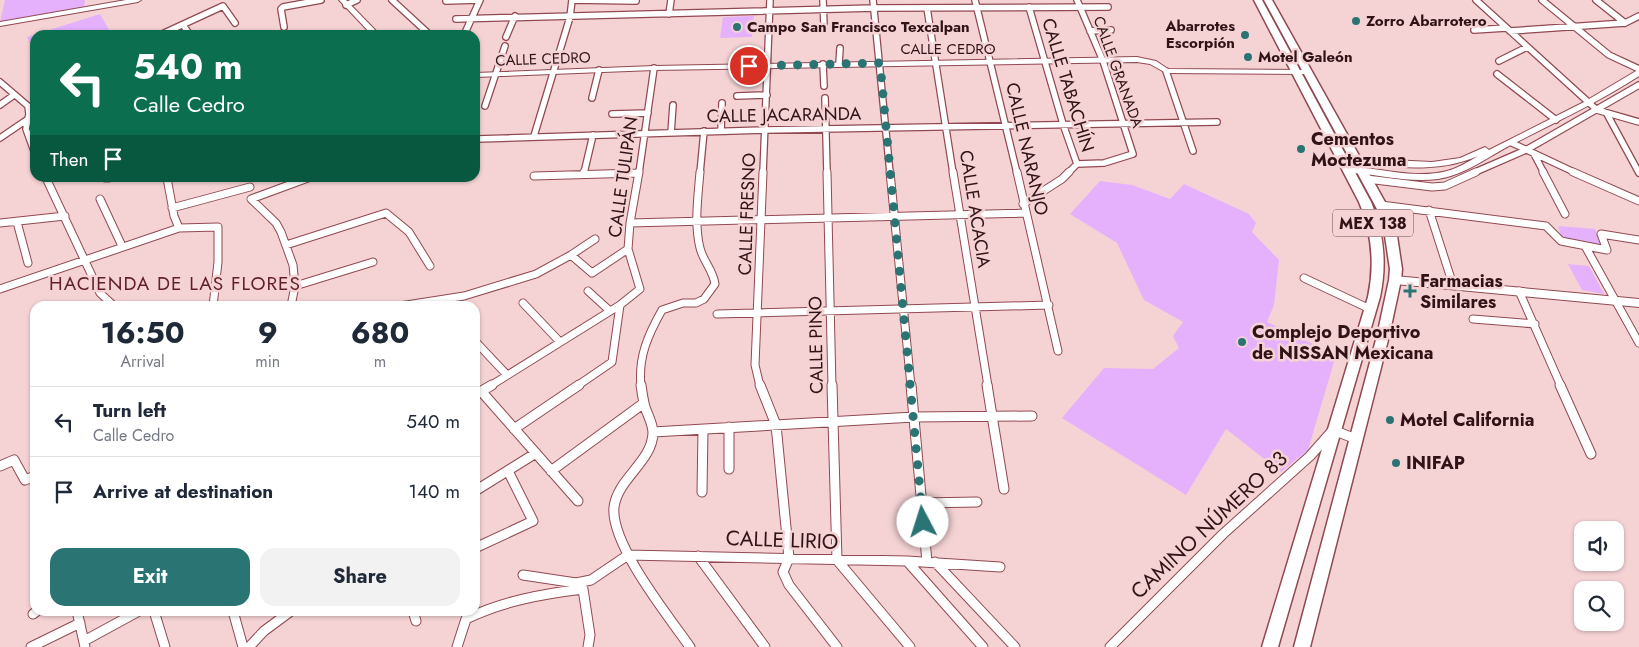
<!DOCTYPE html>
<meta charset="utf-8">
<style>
:root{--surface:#fff;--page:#f2f2f3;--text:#1f2937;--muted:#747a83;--line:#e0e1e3;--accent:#2a7474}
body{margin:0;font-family:Jost,sans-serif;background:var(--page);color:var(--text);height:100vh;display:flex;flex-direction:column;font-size:19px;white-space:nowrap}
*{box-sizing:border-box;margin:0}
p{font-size:16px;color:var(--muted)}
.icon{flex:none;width:28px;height:28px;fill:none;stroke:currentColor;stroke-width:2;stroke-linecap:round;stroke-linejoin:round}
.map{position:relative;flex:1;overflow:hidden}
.drawer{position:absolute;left:30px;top:301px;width:450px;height:315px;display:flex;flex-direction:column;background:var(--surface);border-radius:15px;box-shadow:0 1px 4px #0004}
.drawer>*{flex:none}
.guide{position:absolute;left:30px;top:30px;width:450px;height:152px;border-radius:15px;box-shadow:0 1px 4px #0004;background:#0b6e4f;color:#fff;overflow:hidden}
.fabs{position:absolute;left:1574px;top:521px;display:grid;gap:10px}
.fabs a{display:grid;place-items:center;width:50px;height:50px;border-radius:10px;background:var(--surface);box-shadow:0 1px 4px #0004;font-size:25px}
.pin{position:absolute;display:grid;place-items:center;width:42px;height:42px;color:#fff;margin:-21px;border:2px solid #fff;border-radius:50%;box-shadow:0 1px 5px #0007}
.me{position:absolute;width:55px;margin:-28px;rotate:355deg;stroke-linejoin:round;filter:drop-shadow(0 0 4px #0008)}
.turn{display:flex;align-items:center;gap:18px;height:105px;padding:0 20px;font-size:22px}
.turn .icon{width:65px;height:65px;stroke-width:2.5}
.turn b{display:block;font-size:35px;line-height:42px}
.then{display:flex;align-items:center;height:48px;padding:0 20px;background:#0003;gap:10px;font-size:19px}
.eta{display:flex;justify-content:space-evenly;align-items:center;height:85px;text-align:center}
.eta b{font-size:30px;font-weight:700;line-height:35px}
.button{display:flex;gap:10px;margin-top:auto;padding:10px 20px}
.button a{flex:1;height:58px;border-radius:15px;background:var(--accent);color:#fff;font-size:20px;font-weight:700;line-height:58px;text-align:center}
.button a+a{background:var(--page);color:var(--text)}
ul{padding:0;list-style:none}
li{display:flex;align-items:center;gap:15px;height:70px;padding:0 20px;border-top:1px solid var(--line)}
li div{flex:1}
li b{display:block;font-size:19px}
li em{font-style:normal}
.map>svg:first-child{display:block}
.green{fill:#e5b1fd}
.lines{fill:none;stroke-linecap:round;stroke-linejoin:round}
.minor-far2-casing{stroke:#904951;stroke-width:8}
.minor-far1-casing{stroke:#904951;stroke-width:9}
.minor-casing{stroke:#904951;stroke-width:11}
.tertiary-casing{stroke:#904951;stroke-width:2}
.primary-casing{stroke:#904951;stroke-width:3}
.minor-far2{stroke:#fff;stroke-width:5.5}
.minor-far1{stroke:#fff;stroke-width:7}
.minor{stroke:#fff;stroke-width:9}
.tertiary{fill:#fff;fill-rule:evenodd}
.primary{fill:#fff;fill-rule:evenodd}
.route{stroke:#2a7474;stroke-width:9;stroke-dasharray:0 16.2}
.poi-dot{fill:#2a7474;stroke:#f5d3d5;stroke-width:2}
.labels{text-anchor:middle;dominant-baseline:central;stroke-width:5;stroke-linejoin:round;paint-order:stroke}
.far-poi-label{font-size:15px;font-weight:bold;fill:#311317;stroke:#f5d3d5;text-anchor:start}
.far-street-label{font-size:15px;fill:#311317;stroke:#f5d3d5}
.shield{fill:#f5d3d5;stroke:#6c4d50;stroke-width:1}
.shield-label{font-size:16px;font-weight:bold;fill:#311317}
.street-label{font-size:18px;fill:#311317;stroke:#f5d3d5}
.poi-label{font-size:18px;font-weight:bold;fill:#311317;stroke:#f5d3d5;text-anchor:start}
.neighbourhood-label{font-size:19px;letter-spacing:1px;fill:#601f29;stroke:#f5d3d5}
.near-street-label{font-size:21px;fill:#311317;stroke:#f5d3d5}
</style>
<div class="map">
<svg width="1639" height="647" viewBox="0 0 1639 647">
<rect width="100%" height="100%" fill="#f5d3d5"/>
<path class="green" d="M5 0H85L84 7 0 22Z
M100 14 112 35H35V54L27 37Z
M754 16 752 37 720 38 723 17Z
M1100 181 1132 185 1170 199 1184 184 1249 214 1256 223 1252 232 1279 260 1274 305 1267 322 1336 355 1308 450 1281 472 1226 429 1186 495 1062 418 1104 368 1153 369 1179 348 1173 336 1183 322 1144 300 1117 243 1070 214Z
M1558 226 1595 229 1601 245 1562 239Z
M1568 264 1589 266 1604 294 1582 290Z"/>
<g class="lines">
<g class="minor-far2-casing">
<path id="minor-far2" d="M392 0 430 35
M572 0 636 1
M823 0 824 27
M873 0 890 173
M975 0 1017 173
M1077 0 1103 61 1133 154 1104 163 1077 164
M1476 0 1597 110 1639 122
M1542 0 1609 55 1639 69
M1596 0 1625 23
M446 1 479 0
M346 5 357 0
M1029 7 1063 124 1077 164
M927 8 953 173
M669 14 671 0
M456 19 874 8 1108 7
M183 25 190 35
M284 27 281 9 283 7 321 0
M1474 30 1506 28
M1090 31 1111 30
M1510 31 1625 23 1639 16
M160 35 223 6 235 23
M464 35 480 0
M506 37 515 16
M1499 61 1527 47
M823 64 824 86
M839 64 840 48
M1166 71 1193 151
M1497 74 1556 120
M0 82 28 106 29 114 26 129 35 154
M737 96 767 95
M592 98 599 70
M825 98 827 173
M0 105 14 95
M485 106 505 46
M612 114 648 113
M1607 114 1639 173
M721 131 722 103
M671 133 673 105
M534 136 570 17 572 0
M0 138 28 119
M477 139 766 130 1217 122
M1512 143 1576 173
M1534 154 1544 173
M584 173 593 135
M624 173H638
M639 173 654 68
M700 173 704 131
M763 173 770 0
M1068 173 1077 164
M1473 173 1526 150 1639 85"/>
</g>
<g class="minor-far1-casing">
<path id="minor-far1" d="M827 172 832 386
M890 172 911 386
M953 172 988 386
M1017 172 1058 351
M1543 172 1565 214
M1573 172 1639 201
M584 174V172
M534 176 638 173
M46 178 100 293 114 306
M105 178H109
M167 178 174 216 179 228
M1367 179 1432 187 1445 186 1476 172
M100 199 122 246
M1023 204 1062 179 1069 172
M1381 205 1546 226 1561 241 1607 250 1601 234 1639 240
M172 208 250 187
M1429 210 1453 285
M17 222 28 263
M0 223 65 216
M630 223 1025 213
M286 245 386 213 409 232 430 266
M1585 246 1639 343
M571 255 592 273 628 249
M1304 278 1370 309
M295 286 373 262
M0 289 179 228 218 227V262L213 306
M588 291 610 311
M1519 291 1561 386
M523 303 560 342
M291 306 295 286 293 265 281 232 276 223 251 199 308 178
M400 306 464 296 536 274 571 255 595 239
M717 314 1049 305
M1473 319 1535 324
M475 341 507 375
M490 386 620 305 640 289 628 249 630 223 639 172
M577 386 612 362 620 305
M641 386C638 357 648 335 662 310L683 303H696L704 299 715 284C713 270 703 261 700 248 694 224 698 196 700 172
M760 386 755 365 763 172"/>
</g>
<g class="minor-casing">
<path id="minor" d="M641 385C642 392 643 400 645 407 648 416 653 424 653 433 652 462 618 478 614 507 610 544 669 617 690 647
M760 385 776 425 789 558 783 572 789 585 837 647
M832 385 837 560 910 647
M911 385 927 562
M987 385 1004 489
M1560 385 1591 454
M481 391 578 501
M475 395 492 385
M729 427V469
M514 429 579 385
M653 432 914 417 1032 416
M0 466 14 460 25 480 35 476
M551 471 644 403
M475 491 536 453
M702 492 703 430
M922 503 977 502
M475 548 533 521 508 471
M628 555 907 561 1000 567
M698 556 765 647
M907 561 983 647
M935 562 1015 647
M523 575 576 583 591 580 628 555
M77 611 85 647
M154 611 165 647
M233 611 243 647
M413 611 416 621
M33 614 37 611
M84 641 139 611
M31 647 80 623
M249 647 264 631 291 611
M457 647 466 619C503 601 542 594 583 589L590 635 588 647
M1110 647 1223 534 1310 456 1333 430 1356 439"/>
</g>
<g class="tertiary-casing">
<path id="tertiary" d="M126 0H141L138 2 0 26V22Z
M339 0H346L380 35H372Z
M1137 57 1156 61 1168 69 1308 70 1312 72 1308 74 1166 73 1150 64 1137 62 654 70 475 77V73L654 66Z
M1636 71H1639V76C1597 103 1552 124 1507 147 1485 159 1464 175 1438 179 1410 183 1382 175 1354 173L1350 170 1354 167C1384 169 1417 179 1447 171 1458 168 1468 162 1478 156 1438 174 1392 166 1349 164L1345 161 1349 158 1432 162 1460 158 1485 147 1489 150 1584 102Z
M1395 276 1639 299V307L1395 284 1390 280Z"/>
</g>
<g class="primary-casing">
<path id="primary" d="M1254 0H1262L1371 202C1384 233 1387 264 1380 297L1278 647H1262L1368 297C1375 264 1372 233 1359 202Z
M1264 0H1272L1390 211 1397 236 1402 269 1401 280 1389 336 1310 647H1294L1377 336 1389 280 1390 269 1385 236 1378 211Z"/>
</g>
<use href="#minor-far2" class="minor-far2"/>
<use href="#minor-far1" class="minor-far1"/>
<use href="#minor" class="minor"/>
<use href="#tertiary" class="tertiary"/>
<use href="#primary" class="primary"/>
</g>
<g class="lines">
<path class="route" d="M749 66 880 63 923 522"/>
</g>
<g class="poi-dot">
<circle cx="1356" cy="21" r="5"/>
<circle cx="737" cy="27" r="5"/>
<circle cx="1245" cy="35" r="5"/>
<circle cx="1248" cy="57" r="5"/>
<circle cx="1301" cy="149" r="5"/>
<path d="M1407.5 283.5h5v5h5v5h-5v5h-5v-5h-5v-5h5z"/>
<circle cx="1242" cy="342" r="5"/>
<circle cx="1390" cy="420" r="5"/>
<circle cx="1396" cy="463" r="5"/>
</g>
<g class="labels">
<g class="far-poi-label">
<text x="1366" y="21">Zorro Abarrotero</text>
<text x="1235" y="26" text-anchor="end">Abarrotes<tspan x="1235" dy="17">Escorpión</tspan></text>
<text x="747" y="27">Campo San Francisco Texcalpan</text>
<text x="1258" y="57">Motel Galeón</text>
</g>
<g class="far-street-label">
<text x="948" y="49">CALLE CEDRO</text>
<text transform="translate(543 59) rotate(-2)">CALLE CEDRO</text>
<text transform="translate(1118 72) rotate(70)">CALLE GRANADA</text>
</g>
<rect class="shield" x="1333" y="209.5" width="80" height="27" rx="4"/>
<g class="shield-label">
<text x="1373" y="223">MEX 138</text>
</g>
<g class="street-label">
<text transform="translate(1068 85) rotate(73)">CALLE TABACHÍN</text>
<text transform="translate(784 115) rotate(-1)">CALLE JACARANDA</text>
<text transform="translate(1027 149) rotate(77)">CALLE NARANJO</text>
<text transform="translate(623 177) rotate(-82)">CALLE TULIPÁN</text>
<text transform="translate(975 209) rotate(81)">CALLE ACACIA</text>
<text transform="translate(747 214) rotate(-88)">CALLE FRESNO</text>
<text transform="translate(816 345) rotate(-91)">CALLE PINO</text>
</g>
<g class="poi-label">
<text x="1311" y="139">Cementos<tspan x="1311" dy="21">Moctezuma</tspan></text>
<text x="1420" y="281">Farmacias<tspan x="1420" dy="21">Similares</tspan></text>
<text x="1252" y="332">Complejo Deportivo<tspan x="1252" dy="21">de NISSAN Mexicana</tspan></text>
<text x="1400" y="420">Motel California</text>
<text x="1406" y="463">INIFAP</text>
</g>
<g class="neighbourhood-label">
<text x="175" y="283">HACIENDA DE LAS FLORES</text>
</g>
<g class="near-street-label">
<text transform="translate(1209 525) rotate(-43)">CAMINO NÚMERO 83</text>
<text transform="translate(782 540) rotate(2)">CALLE LIRIO</text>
</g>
</g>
</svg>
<div class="fabs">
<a><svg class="icon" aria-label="sound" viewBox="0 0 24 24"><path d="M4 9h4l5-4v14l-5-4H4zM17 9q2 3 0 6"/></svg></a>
<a><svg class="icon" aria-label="search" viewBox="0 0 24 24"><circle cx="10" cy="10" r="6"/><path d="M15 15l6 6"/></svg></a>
</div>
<div class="pin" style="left:749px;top:66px;background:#d93025"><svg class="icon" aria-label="arrive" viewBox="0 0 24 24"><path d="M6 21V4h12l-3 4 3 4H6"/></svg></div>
<svg class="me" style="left:923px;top:522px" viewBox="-20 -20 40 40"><circle r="19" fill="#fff"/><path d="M0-13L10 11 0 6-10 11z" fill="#2a7474"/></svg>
<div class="guide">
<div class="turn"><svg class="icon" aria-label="left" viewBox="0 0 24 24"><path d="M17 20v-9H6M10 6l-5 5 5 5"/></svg><div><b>540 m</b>Calle Cedro</div></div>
<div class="then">Then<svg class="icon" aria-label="arrive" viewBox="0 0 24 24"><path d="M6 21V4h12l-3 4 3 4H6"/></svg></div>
</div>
<section class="drawer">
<div class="eta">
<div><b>16:50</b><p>Arrival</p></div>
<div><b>9</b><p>min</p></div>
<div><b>680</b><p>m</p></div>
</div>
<ul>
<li><svg class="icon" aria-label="left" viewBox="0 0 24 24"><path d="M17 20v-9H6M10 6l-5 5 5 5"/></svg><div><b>Turn left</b><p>Calle Cedro</p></div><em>540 m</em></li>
<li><svg class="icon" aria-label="arrive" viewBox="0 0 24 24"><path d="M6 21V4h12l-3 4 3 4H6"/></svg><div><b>Arrive at destination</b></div><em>140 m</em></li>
</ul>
<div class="button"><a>Exit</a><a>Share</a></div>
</section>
</div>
